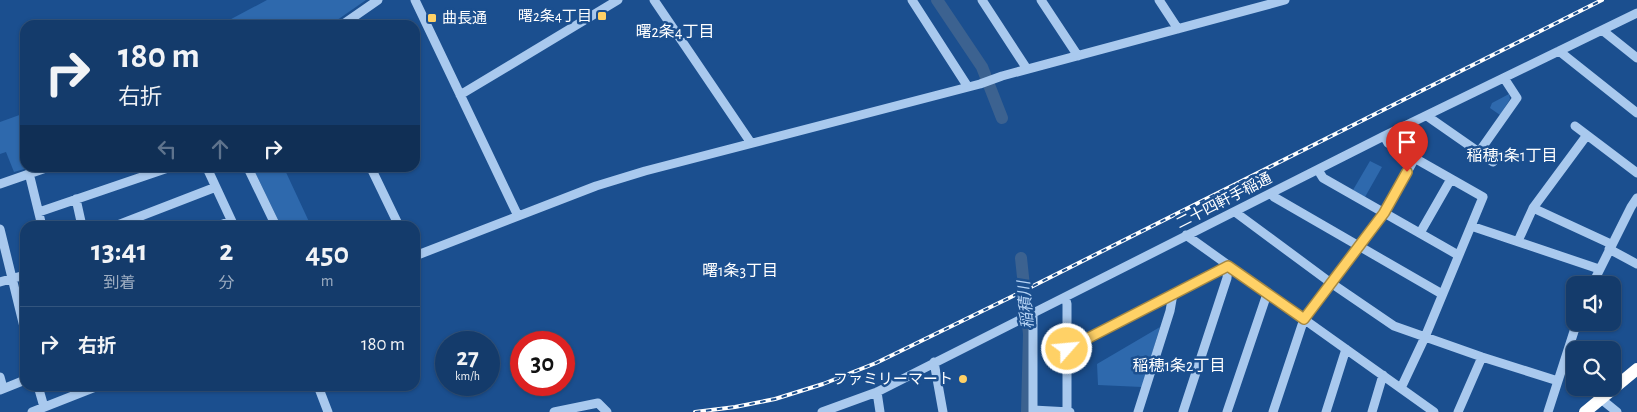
<!DOCTYPE html>
<html lang="ja">
<meta charset="utf-8">
<style>
:root{--surface:#143b6b;--page:#1d4271;--text:#f1f3f6;--muted:#9dadc1;--line:#33557e}
body{margin:0;font-family:"Alegreya Sans","Noto Sans JP",sans-serif;background:var(--page);color:var(--text);height:100vh;display:flex;flex-direction:column;font-size:19px;white-space:nowrap}
*{box-sizing:border-box;margin:0}
p{font-size:16px;color:var(--muted)}
.icon{flex:none;width:28px;height:28px;fill:none;stroke:currentColor;stroke-width:2;stroke-linecap:round;stroke-linejoin:round}
.map{position:relative;flex:1;overflow:hidden}
.drawer{position:absolute;left:20px;top:221px;width:400px;height:170px;display:flex;flex-direction:column;background:var(--surface);border-radius:15px;box-shadow:0 1px 4px #0004,0 0 0 1px var(--line)}
.drawer>*{flex:none}
.top-card{position:absolute;left:20px;top:20px;width:400px;height:152px;border-radius:15px;box-shadow:0 1px 4px #0004,0 0 0 1px var(--line);background:#143b6b;color:var(--text);overflow:hidden}
.fabs{position:absolute;left:1566px;top:276px;display:grid;gap:10px}
.fabs a{display:grid;place-items:center;width:55px;height:55px;border-radius:10px;background:var(--surface);box-shadow:0 1px 4px #0004,0 0 0 1px var(--line);font-size:25px}
.speed{position:absolute;left:435px;top:331px;display:flex;gap:10px;font-size:25px;font-weight:700;text-align:center}
.speed>*{display:grid;place-content:center;width:65px;height:65px;border-radius:50%;background:var(--surface);box-shadow:0 1px 4px #0004,0 0 0 1px var(--line);line-height:1}
.speed small{font-size:12px;font-weight:400}
.speed .limit{border:8px solid #d22;background:#fff;color:#111}
.pin{position:absolute;display:grid;place-items:center;width:42px;height:42px;color:#fff;margin:-51px -21px;border-radius:50% 50% 50% 0;rotate:-45deg;box-shadow:0 0 5px #0007}
.pin .icon{rotate:45deg}
.me{position:absolute;width:55px;margin:-28px;rotate:63deg;stroke-linejoin:round;filter:drop-shadow(0 0 4px #0008)}
.turn{display:flex;align-items:center;gap:18px;height:105px;padding:0 15px;font-size:22px}
.turn .icon{width:65px;height:65px;stroke-width:2.5}
.turn b{display:block;font-size:35px;line-height:42px}
.lanes{display:flex;align-items:center;height:48px;padding:0 15px;background:#0003;justify-content:center;gap:25px;direction:ltr}
.lanes .off{opacity:.35}
.eta{display:flex;justify-content:space-evenly;align-items:center;height:85px;text-align:center}
.eta b{font-size:30px;font-weight:700;line-height:35px}
ul{padding:0;list-style:none}
li{display:flex;align-items:center;gap:15px;height:75px;padding:0 15px;border-top:1px solid var(--line)}
li div{flex:1}
li b{display:block;font-size:19px}
li em{font-style:normal}
.map>svg:first-child{display:block}
.green{fill:#2e69ad}
.lines{fill:none;stroke-linecap:round;stroke-linejoin:round}
.river{stroke:#3c6290;stroke-width:12}
.minor{stroke:#a9c9ee;stroke-width:9}
.highway{stroke:#fff;stroke-width:12}
.rail-casing{stroke:#fff;stroke-width:4}
.rail{stroke:#1b4f8f;stroke-width:2;stroke-dasharray:5.5;stroke-linecap:butt}
.route-casing{stroke:#a68842;stroke-width:12}
.route{stroke:#ffd166;stroke-width:9}
.poi-dot{fill:#ffd166;stroke:#1b4f8f;stroke-width:2}
.labels{text-anchor:middle;dominant-baseline:central;stroke-width:5;stroke-linejoin:round;paint-order:stroke}
.poi-label{font-size:15px;fill:#fff;stroke:#1b4f8f;text-anchor:end}
.street-label{font-size:15px;fill:#fff;stroke:#1b4f8f}
.neighbourhood-label{font-size:16px;fill:#fff;stroke:#1b4f8f}
.water-label{font-size:16px;font-style:italic;fill:#b5d3f5;stroke:#1b4f8f}
</style>
<div class="map">
<svg width="1637" height="412" viewBox="0 0 1637 412">
<rect width="100%" height="100%" fill="#1b4f8f"/>
<path class="green" d="M267 0H366L330 25H220Z
M1509 94 1510 99 1500 115 1490 108 1492 103Z
M25 113V168H28L14 172 6 152 0 154V122Z
M1370 161 1382 167 1365 197 1353 190Z
M253 168H284L311 226H281Z
M1160 327 1142 387 1098 385 1097 364Z"/>
<g class="lines">
<path class="river" d="M937 0 982 67 1002 118
M1021 258 1029 334 1027 412"/>
<path class="minor" d="M415 0 518 216
M654 0 751 143
M912 0 968 87
M982 0 1027 69
M1041 0 1078 56
M1159 0 1178 29
M342 25 378 0
M1602 30 1637 58
M1559 51 1637 113
M460 95 618 0
M1427 116 1493 162
M1575 126 1637 173
M1384 136 1388 143 1483 197 1425 337 1401 388
M1479 152 1517 98 1504 78
M207 168 234 226
M248 168 276 226
M371 168 399 226
M1318 170 1323 178 1458 255
M29 173 42 226
M0 184 46 168
M1271 193 1274 197 1442 294
M76 199 82 226
M1533 208 1611 244
M39 212 168 168
M1235 212 1331 283 1394 326 1482 357 1558 381
M115 226 216 187
M218 226 231 221
M1471 226 1599 269
M0 229 25 331
M1420 233 1451 179
M1186 235 1434 412
M1518 241 1533 208 1587 135
M1609 249 1637 264
M415 256 596 186 645 171 980 84 1002 76 1285 0
M0 282 25 275
M1592 285 1631 207 1637 198
M1065 297 1067 304V412
M1033 313V412
M1067 349 1228 266
M934 362 943 412
M0 377 3 388
M38 386 44 407
M318 386 328 412
M0 390 25 380
M877 392 880 412
M1601 399 1617 412
M1033 410 1070 412
M32 412 98 386
M554 412 598 403 607 412
M822 412 877 392 1384 136 1637 13
M1138 412 1170 311 1173 294
M1183 412 1227 278 1228 266
M1227 412 1267 294
M1273 412 1304 319 1384 213 1415 158
M1326 412 1346 349
M1372 412 1383 375
M1458 412 1482 357
M1548 412 1577 322"/>
<path class="highway" d="M1585 412 1637 369"/>
<g class="rail-casing">
<path id="rail" d="M695 412 735 407 775 399 823 384 876 363 1009 298 1602 0"/>
</g>
<use href="#rail" class="rail"/>
</g>
<g class="lines">
<g class="route-casing">
<path id="route" d="M1067 349 1228 266 1304 319 1384 213 1407 172"/>
</g>
<use href="#route" class="route"/>
</g>
<g class="poi-dot">
<rect x="597" y="11" width="10" height="10" rx="2.5"/>
<rect x="427" y="13" width="10" height="10" rx="2.5"/>
<circle cx="963" cy="379" r="5"/>
</g>
<g class="labels">
<g class="poi-label">
<text x="592" y="16">曙2条4丁目</text>
<text x="442" y="18" text-anchor="start">曲長通</text>
<text x="953" y="379">ファミリーマート</text>
</g>
<g class="street-label">
<text transform="translate(1224 201) rotate(-27)">二十四軒手稲通</text>
</g>
<g class="neighbourhood-label">
<text x="675" y="32">曙2条4丁目</text>
<text x="1512" y="156">稲穂1条1丁目</text>
<text x="740" y="271">曙1条3丁目</text>
<text x="1179" y="366">稲穂1条2丁目</text>
</g>
<g class="water-label">
<text transform="translate(1026 305) rotate(-95)">稲積川</text>
</g>
</g>
</svg>
<div class="fabs">
<a><svg class="icon" aria-label="sound" viewBox="0 0 24 24"><path d="M4 9h4l5-4v14l-5-4H4zM17 9q2 3 0 6"/></svg></a>
<a><svg class="icon" aria-label="search" viewBox="0 0 24 24"><circle cx="10" cy="10" r="6"/><path d="M15 15l6 6"/></svg></a>
</div>
<div class="speed"><div>27<small>km/h</small></div><div class="limit">30</div></div>
<div class="pin" style="left:1407px;top:172px;background:#d93025"><svg class="icon" aria-label="arrive" viewBox="0 0 24 24"><path d="M6 21V4h12l-3 4 3 4H6"/></svg></div>
<svg class="me" style="left:1067px;top:349px" viewBox="-20 -20 40 40"><circle r="17" fill="#ffd166" stroke="#fff" stroke-width="3"/><path d="M0-11L8 9 0 5-8 9z" fill="#fff"/></svg>
<div class="top-card">
<div class="turn"><svg class="icon" aria-label="right" viewBox="0 0 24 24"><path d="M7 20v-9h11M14 6l5 5-5 5"/></svg><div><b>180 m</b>右折</div></div>
<div class="lanes"><svg class="icon off" aria-label="left" viewBox="0 0 24 24"><path d="M17 20v-9H6M10 6l-5 5 5 5"/></svg><svg class="icon off" aria-label="ahead" viewBox="0 0 24 24"><path d="M12 20V5M6 11l6-6 6 6"/></svg><svg class="icon" aria-label="right" viewBox="0 0 24 24"><path d="M7 20v-9h11M14 6l5 5-5 5"/></svg></div>
</div>
<section class="drawer">
<div class="eta">
<div><b>13:41</b><p>到着</p></div>
<div><b>2</b><p>分</p></div>
<div><b>450</b><p>m</p></div>
</div>
<ul>
<li><svg class="icon" aria-label="right" viewBox="0 0 24 24"><path d="M7 20v-9h11M14 6l5 5-5 5"/></svg><div><b>右折</b></div><em>180 m</em></li>
</ul>
</section>
</div>
